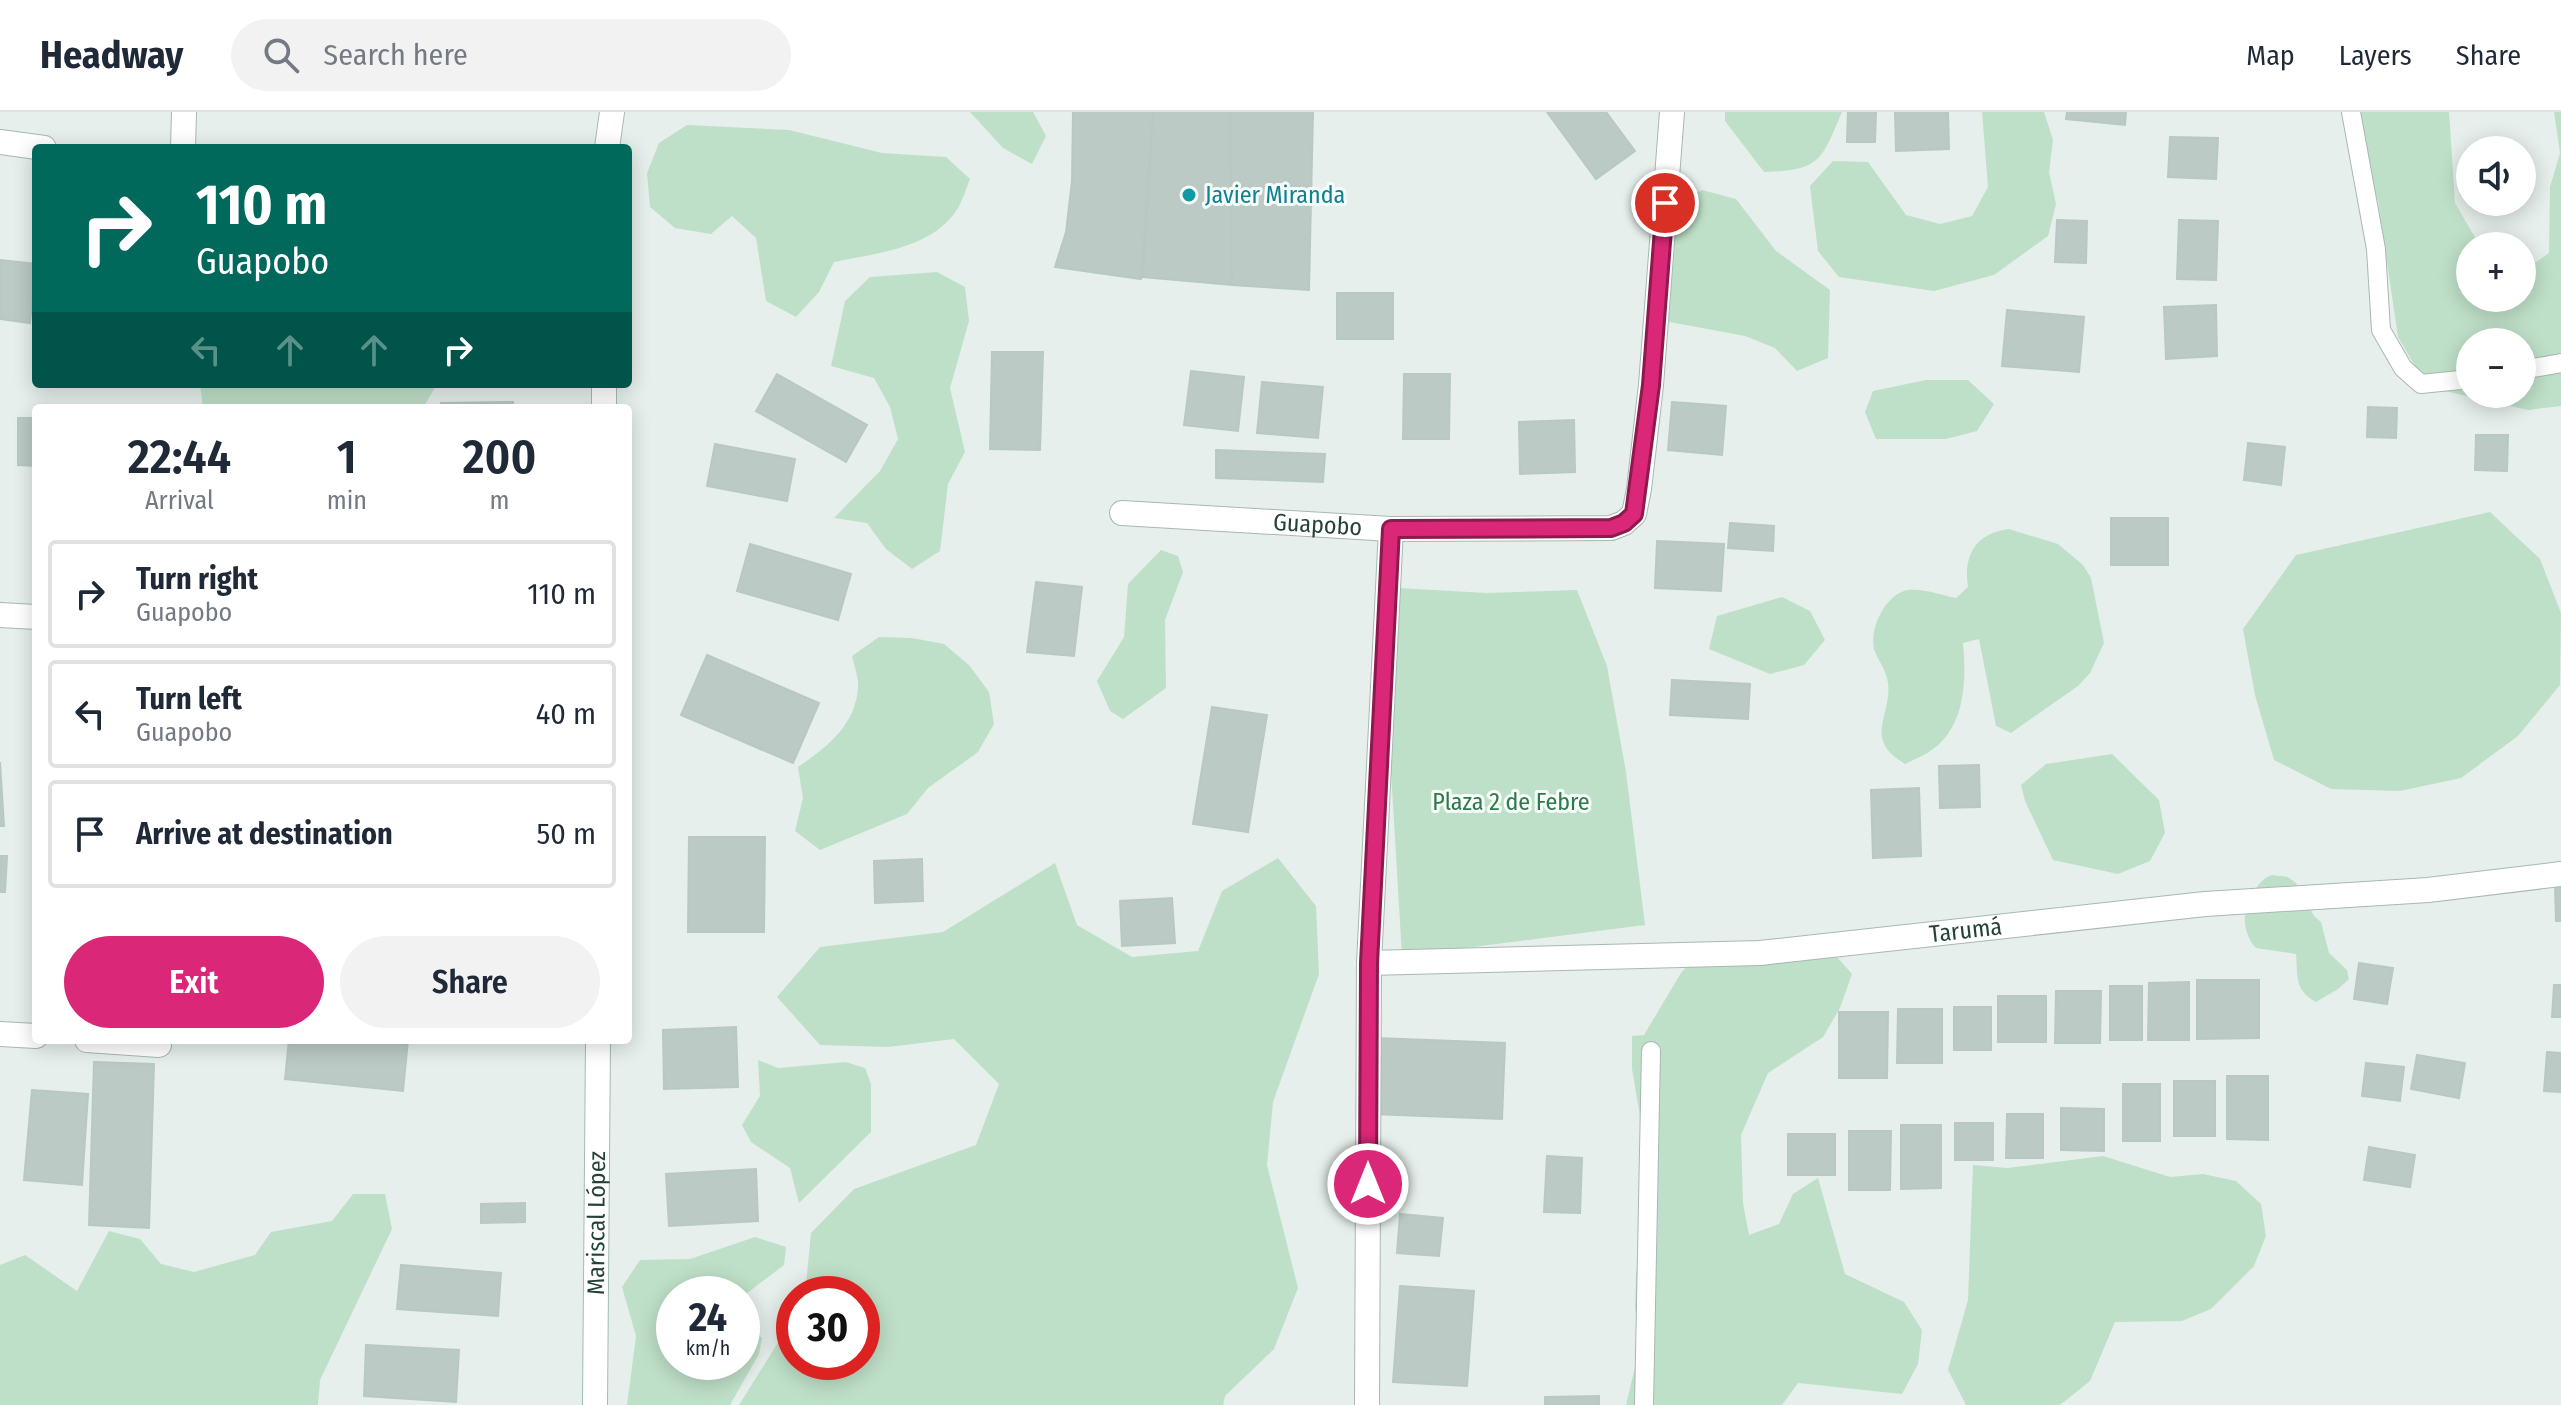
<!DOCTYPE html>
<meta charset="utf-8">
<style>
:root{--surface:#fff;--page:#f2f2f3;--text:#1f2937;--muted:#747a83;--line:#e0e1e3;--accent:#db2777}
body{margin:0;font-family:"Fira Sans Condensed",sans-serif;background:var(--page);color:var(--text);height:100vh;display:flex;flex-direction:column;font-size:30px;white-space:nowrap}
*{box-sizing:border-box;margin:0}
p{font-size:26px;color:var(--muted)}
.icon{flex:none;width:44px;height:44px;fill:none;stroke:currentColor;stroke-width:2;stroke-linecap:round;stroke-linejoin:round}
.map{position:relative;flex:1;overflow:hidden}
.panel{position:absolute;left:32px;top:292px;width:600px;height:640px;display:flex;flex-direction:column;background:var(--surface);border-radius:8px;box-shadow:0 4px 20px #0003}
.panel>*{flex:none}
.banner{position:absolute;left:32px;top:32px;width:600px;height:244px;border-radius:8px;box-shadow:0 4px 20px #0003;background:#00695c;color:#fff;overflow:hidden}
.tools{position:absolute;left:2456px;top:24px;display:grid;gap:16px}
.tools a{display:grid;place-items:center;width:80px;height:80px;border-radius:50%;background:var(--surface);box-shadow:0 4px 20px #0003;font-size:40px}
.speed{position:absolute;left:656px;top:1164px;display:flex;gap:16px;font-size:40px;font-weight:700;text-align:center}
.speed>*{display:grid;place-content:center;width:104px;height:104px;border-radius:50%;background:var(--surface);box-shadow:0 4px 20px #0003;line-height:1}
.speed small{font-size:20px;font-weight:400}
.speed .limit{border:12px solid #d22;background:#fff;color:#111}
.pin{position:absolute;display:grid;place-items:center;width:68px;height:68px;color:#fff;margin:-34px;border:4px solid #fff;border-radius:50%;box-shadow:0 2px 8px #0007}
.me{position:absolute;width:88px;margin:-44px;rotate:0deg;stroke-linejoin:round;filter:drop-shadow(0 0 6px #0008)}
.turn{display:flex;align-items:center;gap:28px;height:168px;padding:0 32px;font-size:36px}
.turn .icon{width:104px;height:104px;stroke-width:2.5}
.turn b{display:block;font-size:56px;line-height:68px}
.lanes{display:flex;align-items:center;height:76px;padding:0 32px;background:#0003;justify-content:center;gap:40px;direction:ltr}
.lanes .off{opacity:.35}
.eta{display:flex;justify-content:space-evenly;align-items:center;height:136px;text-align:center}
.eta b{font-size:48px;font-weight:600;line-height:56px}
.cta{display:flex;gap:16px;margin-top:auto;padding:16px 32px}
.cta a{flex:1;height:92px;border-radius:48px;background:var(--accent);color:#fff;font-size:32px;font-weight:600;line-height:92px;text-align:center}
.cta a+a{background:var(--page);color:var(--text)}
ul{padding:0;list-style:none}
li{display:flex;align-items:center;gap:24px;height:108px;margin:0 16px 12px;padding:0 16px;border:4px solid var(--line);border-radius:8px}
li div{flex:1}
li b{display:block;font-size:30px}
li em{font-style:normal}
header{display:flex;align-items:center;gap:48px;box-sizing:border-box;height:112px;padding:0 40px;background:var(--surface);border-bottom:2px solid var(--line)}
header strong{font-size:38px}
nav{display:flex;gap:44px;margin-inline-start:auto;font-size:28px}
.search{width:560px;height:72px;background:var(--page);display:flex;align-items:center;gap:20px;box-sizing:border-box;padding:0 28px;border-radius:44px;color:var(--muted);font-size:30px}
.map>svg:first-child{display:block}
.green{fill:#bfe0c8;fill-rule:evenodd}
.building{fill:#bbcac4;stroke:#b8c9c2;stroke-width:2}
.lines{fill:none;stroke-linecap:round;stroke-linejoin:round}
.lane-casing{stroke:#a8b8b2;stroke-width:20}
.street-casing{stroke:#a8b8b2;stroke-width:26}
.secondary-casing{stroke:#a4bbb3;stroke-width:26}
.lane{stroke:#fff;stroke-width:18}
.street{stroke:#fff;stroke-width:24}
.secondary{stroke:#fff;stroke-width:24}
.route-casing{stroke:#8e194d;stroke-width:20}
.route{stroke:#db2777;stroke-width:14}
.culture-dot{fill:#0f9aa8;stroke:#f7fbf9;stroke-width:3}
.labels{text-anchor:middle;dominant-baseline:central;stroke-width:6;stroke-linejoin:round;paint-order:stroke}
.culture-label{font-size:24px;fill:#0d838f;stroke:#f7fbf9;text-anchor:start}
.street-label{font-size:24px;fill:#24423a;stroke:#f7fbf9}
.park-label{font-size:24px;fill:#2d7a4b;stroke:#f7fbf9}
</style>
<header>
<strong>Headway</strong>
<div class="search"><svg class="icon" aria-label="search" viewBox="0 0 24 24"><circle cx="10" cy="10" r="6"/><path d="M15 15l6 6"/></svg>Search here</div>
<nav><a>Map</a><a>Layers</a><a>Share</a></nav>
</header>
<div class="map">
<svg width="2561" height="1293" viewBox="0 0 2561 1293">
<rect width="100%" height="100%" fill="#e6efeb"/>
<path class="green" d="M970 0H1033L1046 24 1032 52 1003 36Z
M1725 0H1842C1821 49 1821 58 1764 60L1725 9Z
M1982 0H2044L2053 28 2049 60 2056 92 2048 124 1994 163 1934 179 1839 165 1818 139 1810 74 1833 49 1868 50 1906 103 1940 112 1972 104 1988 75Z
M2359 0H2449L2455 91 2480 134H2470V186H2522V160L2549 141 2550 75 2560 41 2554 0H2561V294L2528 298 2436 277 2415 254 2398 225 2378 89 2356 23ZM2470 230H2522V282H2470Z
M687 13 789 18 882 41 946 45 970 67C966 77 963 87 958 96 933 137 876 141 834 150L819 180 796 205 766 189 756 126 732 104 711 122 675 116 650 95 647 61 659 31Z
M1702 78 1736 87 1776 139 1830 178 1828 246 1797 259 1775 236 1745 224 1648 206 1673 93Z
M937 160 965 175 969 209 950 276 965 340 948 372 940 439 912 457 886 437 867 411 834 406 880 359 898 327 890 295 874 266 831 254 845 189 870 165Z
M1926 268H1968L1994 292 1977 319 1946 327H1876L1865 300 1873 279Z
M200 272H437L423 296H203Z
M2490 400 2540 447 2561 501 2560 573 2518 624 2461 666 2400 679 2331 677 2274 648 2255 583 2243 517 2296 443Z
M2009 417 2058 432 2083 453 2091 466 2104 531 2090 561 2078 574 2011 621 1996 614 1979 527 1963 531C1966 562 1966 603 1943 628 1933 640 1919 645 1905 652 1862 626 1892 605 1888 571 1886 557 1878 549 1874 537 1869 517 1886 481 1908 478 1924 476 1941 483 1956 486L1968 475C1963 443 1976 421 2009 417Z
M1161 438 1178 444 1183 460 1165 508 1166 576 1123 607 1110 599 1097 569 1124 525 1128 472Z
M1380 475 1487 481 1577 478 1607 554 1626 660 1645 813 1402 844Z
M1782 485 1810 499 1825 528 1804 553 1770 562 1709 537 1717 504Z
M879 525 912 526 944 532 969 553 989 580 994 612 978 640 928 676 907 702 820 738 795 719 803 686 798 655C827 635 855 614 858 576 859 566 854 554 852 544Z
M2112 642 2159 688 2165 721 2150 749 2118 762 2053 748 2025 689 2021 673 2046 652Z
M1278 746 1316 794 1319 862 1273 990 1267 1053 1298 1176 1274 1237 1225 1284 1223 1293H739L794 1205V1250H862V1182H805L811 1121 854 1077 976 1033 999 972 954 927 888 935 820 933 777 885 820 835 943 820 1055 751 1077 813 1132 845 1198 839 1222 779Z
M2272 763 2288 765 2296 771 2314 804 2321 810 2329 841 2347 858 2349 867 2338 877 2316 890C2294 878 2298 865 2296 842L2256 836C2250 830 2246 820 2245 812 2243 797 2257 766 2272 763Z
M1764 828 1831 838 1852 862 1840 896 1823 925 1768 961 1741 1023 1743 1091 1749 1123 1779 1112 1793 1082 1818 1066 1845 1162 1904 1190 1922 1218 1918 1252 1902 1282 1798 1271 1782 1293H1626L1641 1230 1635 1197 1636 1160 1647 1129 1649 1057 1632 957V924L1644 923 1681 861 1702 837Z
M758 948 778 956 846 950 865 956 871 972V1020L799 1091 790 1056 751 1030 742 1013 760 984Z
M2103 1044 2170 1065 2203 1062 2236 1069 2261 1092 2266 1124 2254 1154 2211 1197 2182 1209 2115 1210 2090 1269 2064 1290 2059 1293H1966L1948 1258 1968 1188 1973 1053 2007 1056Z
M353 1082H385L392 1117 320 1268 318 1293H0V1153L25 1143 77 1179 109 1119 140 1127 161 1152 194 1160 255 1143 271 1120 332 1109Z
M755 1125 786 1135 784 1153 742 1185V1182H674V1250H742V1206L762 1226 759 1242 730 1293H627L636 1224 622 1175 640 1148 690 1147Z"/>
<path class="building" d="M1073 0H1153L1141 167 1055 155 1066 120 1072 69Z
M1153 0H1230L1232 173 1143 165Z
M1230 0H1313L1309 178 1232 173Z
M1547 0H1606L1635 39 1596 67Z
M1848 0H1876L1875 30H1847Z
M1895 0H1948L1949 37 1896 39Z
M2067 0H2126L2125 13 2066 7Z
M2170 25 2218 26 2216 67 2168 65Z
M2057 108 2087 109 2086 151 2055 150Z
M2179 108 2218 109 2216 168 2177 167Z
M0 148 36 152 30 211 0 207Z
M1337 181H1393V227H1337Z
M2216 193 2217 244 2166 247 2164 195Z
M2007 198 2084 205 2079 260 2002 254Z
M992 240H1043L1040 338 990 337Z
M1191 259 1244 265 1238 319 1184 313Z
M777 262 867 313 846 350 756 299Z
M1404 262H1450L1449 327H1403Z
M1262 270 1323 275 1318 326 1257 321Z
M513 290V296H441V291Z
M1672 290 1726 294 1722 343 1668 338Z
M2368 295 2397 296 2396 326 2367 325Z
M18 306H36V354L18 353Z
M1574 308 1575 360 1520 362 1519 310Z
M2476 323H2508L2507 359 2475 358Z
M2248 331 2285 335 2281 373 2244 368Z
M715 332 795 347 787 389 707 374Z
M1216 338 1325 342 1323 370 1216 366Z
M2111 406H2168V453H2111Z
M1730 411 1774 414 1773 439 1728 436Z
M1657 429 1724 432 1721 479 1655 476Z
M750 432 851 462 838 508 737 479Z
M1036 470 1082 475 1074 544 1027 540Z
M707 543 819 591 793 651 681 603Z
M1672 568 1750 572 1748 607 1670 603Z
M1212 595 1267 603 1248 720 1193 712Z
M0 650 4 714H0Z
M1979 653 1980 695 1940 696 1939 654Z
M1919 676 1921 744 1873 746 1871 678Z
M689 725H765L764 820H688Z
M0 744H7L5 780H0Z
M922 747 923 789 875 791 874 749Z
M2561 773V809H2556L2555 774Z
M1172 786 1175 831 1122 834 1120 789Z
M2359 851 2393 856 2387 892 2354 887Z
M2197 868H2259V926L2197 927Z
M2189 870V928H2148L2149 871Z
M2554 873H2561V905H2552Z
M2110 874H2142V928H2110Z
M2056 879H2101L2100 931H2055Z
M1998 884H2046V930H1998Z
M1954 895H1991V938H1954Z
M1898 897H1942V951H1897Z
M1839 900H1888L1887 966H1839Z
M736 915 738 975 664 977 663 918Z
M1376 926 1505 931 1502 1007 1372 1002Z
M289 928H408L403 979 285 967Z
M2547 940 2561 941V980L2544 979Z
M2417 943 2465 951 2459 986 2411 977Z
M94 950 154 952 149 1116 89 1113Z
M2366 951 2404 955 2400 989 2362 984Z
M2227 964H2268V1028L2227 1027Z
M2174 969H2215V1024H2174Z
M2123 972H2160V1029H2123Z
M32 978 88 982 82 1073 24 1068Z
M2061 996 2104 997V1039L2061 1038Z
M2007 1002H2043V1046H2006Z
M1955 1011H1993V1048H1955Z
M1901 1013H1941V1076L1901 1077Z
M1849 1019H1891L1890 1078H1849Z
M1788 1022H1835V1063H1788Z
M2369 1035 2415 1043 2410 1075 2364 1068Z
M1547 1044 1582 1046 1580 1101 1544 1100Z
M756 1057 758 1109 669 1114 666 1062Z
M525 1091V1110L481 1111V1092Z
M1400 1102 1443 1106 1439 1144 1397 1141Z
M401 1153 501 1161 498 1204 397 1197Z
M1400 1174 1474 1179 1467 1274 1393 1270Z
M366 1233 459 1238 456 1290 364 1284Z
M1599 1284V1293H1545V1285Z"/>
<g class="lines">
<g class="lane-casing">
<path id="lane" d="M2351 0 2376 137 2381 218 2403 256 2421 272 2470 267
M2522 258 2561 251
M1644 1293 1651 939"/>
</g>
<g class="street-casing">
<g id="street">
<path d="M0 30 44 36"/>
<path d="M183 36 184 0"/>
<path id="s1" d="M1122 401 1391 417 1611 416 1624 411 1634 402 1639 377 1651 273 1672 0"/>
<path d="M0 503 36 505"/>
<path id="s2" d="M1369 851 1760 841 2205 792 2428 778 2561 762"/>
<path d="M0 922 36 924"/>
<path d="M87 928 159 933"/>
<path d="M1367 1293 1369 851 1391 417"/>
</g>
</g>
<g class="secondary-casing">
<g id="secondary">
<path d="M607 36 612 0"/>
<path d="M604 296V272"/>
<path id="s3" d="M595 1293 598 928"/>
</g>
</g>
<use href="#lane" class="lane"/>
<use href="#street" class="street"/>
<use href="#secondary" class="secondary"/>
</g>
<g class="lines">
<g class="route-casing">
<path id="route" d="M1368 1072 1369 851 1391 417 1611 416 1624 411 1634 402 1651 273 1665 91"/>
</g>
<use href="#route" class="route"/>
</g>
<circle class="culture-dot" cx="1189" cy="83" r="8"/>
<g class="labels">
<g class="culture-label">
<text x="1205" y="83">Javier Miranda</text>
</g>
<g class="street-label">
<text stroke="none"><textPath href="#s1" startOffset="196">Guapobo</textPath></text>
<text stroke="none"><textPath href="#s2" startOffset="598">Tarumá</textPath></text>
<text stroke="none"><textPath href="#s3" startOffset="182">Mariscal López</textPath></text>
</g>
<g class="park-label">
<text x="1511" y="690">Plaza 2 de Febre</text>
</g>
</g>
</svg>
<div class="tools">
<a><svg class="icon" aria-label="sound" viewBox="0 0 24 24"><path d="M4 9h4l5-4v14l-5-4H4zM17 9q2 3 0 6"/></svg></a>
<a>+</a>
<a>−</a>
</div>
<div class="speed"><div>24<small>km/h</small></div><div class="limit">30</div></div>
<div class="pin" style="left:1665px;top:91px;background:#d93025"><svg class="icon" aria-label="arrive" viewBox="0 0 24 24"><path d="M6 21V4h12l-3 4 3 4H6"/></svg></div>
<svg class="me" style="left:1368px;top:1072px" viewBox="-20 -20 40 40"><circle r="17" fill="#db2777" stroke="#fff" stroke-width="3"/><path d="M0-11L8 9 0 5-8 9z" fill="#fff"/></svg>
<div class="banner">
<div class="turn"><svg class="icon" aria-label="right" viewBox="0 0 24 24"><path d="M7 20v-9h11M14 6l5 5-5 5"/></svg><div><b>110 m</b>Guapobo</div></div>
<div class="lanes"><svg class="icon off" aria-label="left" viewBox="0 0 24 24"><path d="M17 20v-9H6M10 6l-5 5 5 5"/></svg><svg class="icon off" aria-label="ahead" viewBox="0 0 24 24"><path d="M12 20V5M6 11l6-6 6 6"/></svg><svg class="icon off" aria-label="ahead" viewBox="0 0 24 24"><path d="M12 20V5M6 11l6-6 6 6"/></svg><svg class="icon" aria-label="right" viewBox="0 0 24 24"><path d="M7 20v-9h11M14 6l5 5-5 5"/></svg></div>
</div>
<section class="panel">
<div class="eta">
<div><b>22:44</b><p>Arrival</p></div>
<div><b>1</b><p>min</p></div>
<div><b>200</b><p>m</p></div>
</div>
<ul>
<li><svg class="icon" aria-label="right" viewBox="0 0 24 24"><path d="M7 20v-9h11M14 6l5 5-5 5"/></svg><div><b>Turn right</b><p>Guapobo</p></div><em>110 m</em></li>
<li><svg class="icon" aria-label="left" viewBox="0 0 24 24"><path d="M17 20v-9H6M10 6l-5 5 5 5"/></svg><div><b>Turn left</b><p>Guapobo</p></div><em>40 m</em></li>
<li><svg class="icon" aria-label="arrive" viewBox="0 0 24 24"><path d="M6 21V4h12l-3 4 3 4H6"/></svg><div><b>Arrive at destination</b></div><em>50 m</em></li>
</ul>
<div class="cta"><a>Exit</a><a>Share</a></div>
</section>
</div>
